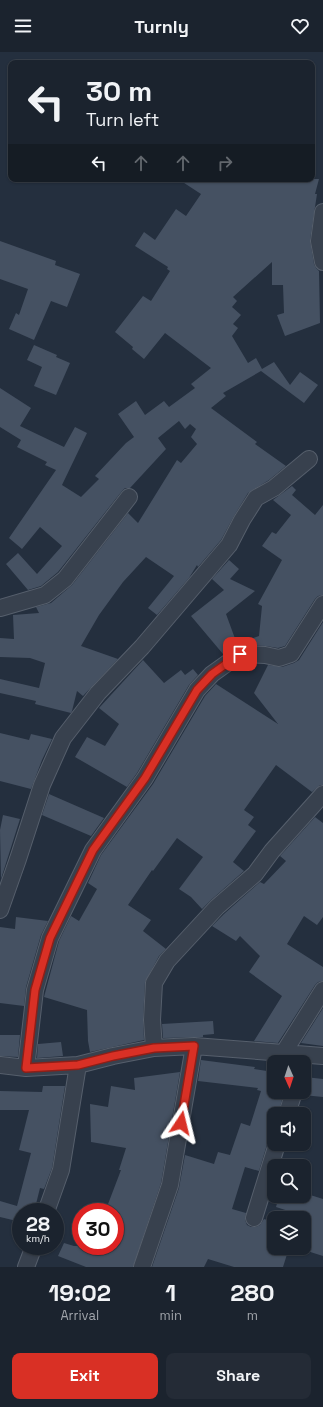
<!DOCTYPE html>
<style>
:root{--surface:#1b232e;--page:#242b36;--text:#f1f3f6;--muted:#a0a4aa;--line:#39404a;--accent:#d93025}
body{margin:0;font-family:"Space Grotesk",sans-serif;background:var(--page);color:var(--text);height:100vh;display:flex;flex-direction:column;font-size:15px;white-space:nowrap}
*{box-sizing:border-box;margin:0}
p{font-size:13px;color:var(--muted)}
.icon{flex:none;width:22px;height:22px;fill:none;stroke:currentColor;stroke-width:2;stroke-linecap:round;stroke-linejoin:round}
.map{position:relative;height:1215px;overflow:hidden}
.sheet{display:flex;flex-direction:column;background:var(--surface);flex:1}
.sheet>*{flex:none}
.guide{position:absolute;left:8px;top:8px;width:307px;height:122px;border-radius:8px;box-shadow:0 1px 3px #0004,0 0 0 1px var(--line);background:#1b232e;color:var(--text);overflow:hidden}
.needle{width:26px;rotate:177deg}
.fabs{position:absolute;left:267px;top:1003px;display:grid;gap:8px}
.fabs a{display:grid;place-items:center;width:44px;height:44px;border-radius:8px;background:var(--surface);box-shadow:0 1px 3px #0004,0 0 0 1px var(--line);font-size:20px}
.speed{position:absolute;left:12px;top:1151px;display:flex;gap:8px;font-size:20px;font-weight:700;text-align:center}
.speed>*{display:grid;place-content:center;width:52px;height:52px;border-radius:50%;background:var(--surface);box-shadow:0 1px 3px #0004,0 0 0 1px var(--line);line-height:1}
.speed small{font-size:10px;font-weight:400}
.speed .limit{border:6px solid #d22;background:#fff;color:#111}
.pin{position:absolute;display:grid;place-items:center;width:34px;height:34px;color:#fff;margin:-17px;border-radius:8px;box-shadow:0 2px 6px #0006}
.me{position:absolute;width:44px;margin:-22px;rotate:10deg;stroke-linejoin:round;filter:drop-shadow(0 0 3px #0008)}
.turn{display:flex;align-items:center;gap:14px;height:84px;padding:0 12px;font-size:18px}
.turn .icon{width:52px;height:52px;stroke-width:2.5}
.turn b{display:block;font-size:28px;line-height:34px}
.lanes{display:flex;align-items:center;height:38px;padding:0 12px;background:#0003;justify-content:center;gap:20px;direction:ltr}
.lanes .off{opacity:.35}
.eta{display:flex;justify-content:space-evenly;align-items:center;height:68px;text-align:center}
.eta b{font-size:24px;font-weight:800;line-height:28px}
.primary-button{display:flex;gap:8px;margin-top:auto;padding:8px 12px}
.primary-button a{flex:1;height:46px;border-radius:8px;background:var(--accent);color:#fff;font-size:16px;font-weight:800;line-height:46px;text-align:center}
.primary-button a+a{background:var(--page);color:var(--text)}
header{display:flex;justify-content:space-between;align-items:center;height:52px;padding:0 12px;background:var(--surface);font-size:18px;font-weight:800}
.map>svg:first-child{display:block}
.building{fill:#455162}
.lines{fill:none;stroke-linecap:round;stroke-linejoin:round}
.minor-casing{stroke:#565f6c;stroke-width:18}
.minor{stroke:#38414e;stroke-width:16}
.route-casing{stroke:#8d1f18;stroke-width:10}
.route{stroke:#d93025;stroke-width:7}
</style>
<header><svg class="icon" aria-label="menu" viewBox="0 0 24 24"><path d="M4 6h16M4 12h16M4 18h16"/></svg>Turnly<svg class="icon" aria-label="heart" viewBox="0 0 24 24"><path d="M12 20l-8-8c-3-5 5-10 8-4 3-6 11-1 8 4z"/></svg></header>
<div class="map">
<svg width="323" height="1215" viewBox="0 0 323 1215">
<rect width="100%" height="100%" fill="#242f3e"/>
<path class="building" d="M178 127H319L315 142H317L310 188 314 212 316 216 319 219 320 271 285 284 277 263 284 261 283 233H272V210L233 245 237 249 232 255 241 263 233 272 238 276 232 284 248 311 256 306 262 317 274 310 290 333 300 320 318 333 304 351 261 319 223 341 226 344 211 356 257 390 255 392 286 414 269 428 248 441 234 464 221 488 198 515 197 513 189 526 157 563 148 556 174 524 146 505 123 530 99 563 81 594 118 607 83 644 77 639 72 659 71 661 35 652 36 649 0 641V627L39 636 45 611 30 606 0 605V586L14 587 13 563 39 561 36 555 51 551 72 533 128 461 138 471 177 408 181 411 197 392 191 385 196 377 190 372 185 377 179 369 158 386 166 397 130 436H125L122 439 58 520 41 534 28 538 6 512 18 501 37 522 62 494 40 475 22 497 9 486 56 418 45 413 47 410 17 395 21 388 0 375V336L31 356 20 374 64 395 75 375 87 381 62 433 81 445 99 427 95 424 126 391 134 385 118 362 136 349 145 363 164 349 169 355 195 336 191 332 211 316 165 281 144 307 132 297 133 295 115 280 143 244 151 249 170 219 167 217 168 215 135 194 144 180 155 188 176 157 186 164 201 142Z
M0 189 56 209 55 213 80 222 67 255 51 249 34 288 9 277 16 261 19 263 28 237 0 227Z
M34 293 57 303 56 305 70 311 56 343 34 334 42 315 27 308Z
M292 434 296 438 292 443 315 463 323 453V543L318 544 315 547 285 594 278 596 266 594 240 593 234 594 223 602 191 564 224 538 212 527 229 508 239 517 230 527 255 539 226 562 237 592 259 584 262 554 258 552 282 508 262 494 272 480 276 482 291 463 273 448Z
M323 570V733H320L312 740 276 713 244 758 254 765 248 773 256 779 233 810 244 819 211 848 202 857 191 845 179 837 203 805 177 786 153 819 152 818 128 853 151 868 143 879 166 897 159 904 145 930 143 967 144 988 90 1000 88 989 87 958 44 945 59 889 71 864 79 869 97 837 88 831 101 803 153 732 205 644 216 632 278 672 254 641 268 613 282 615 294 611 299 608Z
M143 608 164 631 181 618 185 623 193 617 198 623 189 633 137 721 127 735 75 705 87 685 105 694 119 672 99 656Z
M0 681 29 688 31 682 52 687 42 708 31 737 0 729Z
M49 742 104 766 91 784 42 763Z
M3 763 20 767 1 827 0 778Z
M315 765 323 771V865L317 873 304 864 287 892 323 915V929L318 930 315 933 278 991 254 989 282 944 249 920 260 904 240 884 236 889 212 874 224 862 260 830 264 832 286 809 280 804Z
M16 865 48 869 41 883 26 935 24 954 0 951V875L15 877Z
M323 956V994L301 991Z
M213 969 214 982 203 983V985L163 986 162 972Z
M0 983H20L18 1005 0 1004Z
M61 990 63 1004 37 1006 38 992Z
M201 1008 255 1015 254 1017 267 1019 270 1009 274 1010V1040H284L278 1062H274V1083L270 1085 268 1089 259 1119 245 1115 232 1157 246 1161 245 1168 247 1173 251 1175H256L260 1173 264 1167 274 1170V1196H289L283 1215H234L208 1207 204 1215H152L179 1136 185 1103 214 1112 218 1100 230 1103 241 1071 250 1074 261 1039 257 1038 258 1036 198 1029Z
M180 1020 161 1131 133 1215H86L58 1204 64 1191 74 1194H115V1160H105L121 1118H119L126 1096 91 1090 90 1052 108 1055 111 1034 135 1038 134 1026Z
M305 1025 323 1027V1045L303 1043Z
M43 1034H65L52 1116 44 1137 40 1136 34 1160H21V1170L0 1165V1149L17 1154 31 1101 19 1098 29 1058H0V1039L42 1040Z
M304 1141 323 1147V1204L304 1198V1164L276 1155 279 1144H304Z"/>
<g class="lines">
<g class="minor-casing">
<path id="minor" d="M323 160 319 189 323 210
M0 556 45 543 65 527 129 445
M0 858 18 807 42 733 63 686 98 641 142 595 229 493 242 468 256 446 274 436 309 407
M154 996 152 968 154 931 167 909 217 855 255 822 272 799 323 742
M284 1000 323 938
M0 1013 26 1016 78 1013 113 1004 154 996 194 994 323 1004
M26 1016 35 938 50 886 93 798 145 726 197 638 212 622 240 602 265 603 279 606 291 602 323 552
M287 1062 294 1040
M46 1160 61 1118 78 1013
M254 1166 277 1092
M26 1215 34 1194
M142 1215 170 1133 194 994"/>
</g>
<use href="#minor" class="minor"/>
</g>
<g class="lines">
<g class="route-casing">
<path id="route" d="M181 1071 194 994 154 996 113 1004 78 1013 26 1016 35 938 50 886 93 798 145 726 197 638 212 622 240 602"/>
</g>
<use href="#route" class="route"/>
</g>
</svg>
<div class="fabs">
<a><svg class="needle" viewBox="-14 -14 28 28"><path d="M0-13l5 13h-10z" fill="#e53935"/><path d="M0 13l5-13h-10z" fill="#a0a4aa"/></svg></a>
<a><svg class="icon" aria-label="sound" viewBox="0 0 24 24"><path d="M4 9h4l5-4v14l-5-4H4zM17 9q2 3 0 6"/></svg></a>
<a><svg class="icon" aria-label="search" viewBox="0 0 24 24"><circle cx="10" cy="10" r="6"/><path d="M15 15l6 6"/></svg></a>
<a><svg class="icon" aria-label="layers" viewBox="0 0 24 24"><path d="M12 4l9 5-9 5-9-5zM3 14l9 5 9-5"/></svg></a>
</div>
<div class="speed"><div>28<small>km/h</small></div><div class="limit">30</div></div>
<div class="pin" style="left:240px;top:602px;background:#d93025"><svg class="icon" aria-label="arrive" viewBox="0 0 24 24"><path d="M6 21V4h12l-3 4 3 4H6"/></svg></div>
<svg class="me" style="left:181px;top:1071px" viewBox="-20 -20 40 40"><path d="M0-17L14 15 0 8-14 15z" fill="#d93025" stroke="#fff" stroke-width="4"/></svg>
<div class="guide">
<div class="turn"><svg class="icon" aria-label="left" viewBox="0 0 24 24"><path d="M17 20v-9H6M10 6l-5 5 5 5"/></svg><div><b>30 m</b>Turn left</div></div>
<div class="lanes"><svg class="icon" aria-label="left" viewBox="0 0 24 24"><path d="M17 20v-9H6M10 6l-5 5 5 5"/></svg><svg class="icon off" aria-label="ahead" viewBox="0 0 24 24"><path d="M12 20V5M6 11l6-6 6 6"/></svg><svg class="icon off" aria-label="ahead" viewBox="0 0 24 24"><path d="M12 20V5M6 11l6-6 6 6"/></svg><svg class="icon off" aria-label="right" viewBox="0 0 24 24"><path d="M7 20v-9h11M14 6l5 5-5 5"/></svg></div>
</div>
</div>
<section class="sheet">
<div class="eta">
<div><b>19:02</b><p>Arrival</p></div>
<div><b>1</b><p>min</p></div>
<div><b>280</b><p>m</p></div>
</div>
<div class="primary-button"><a>Exit</a><a>Share</a></div>
</section>
